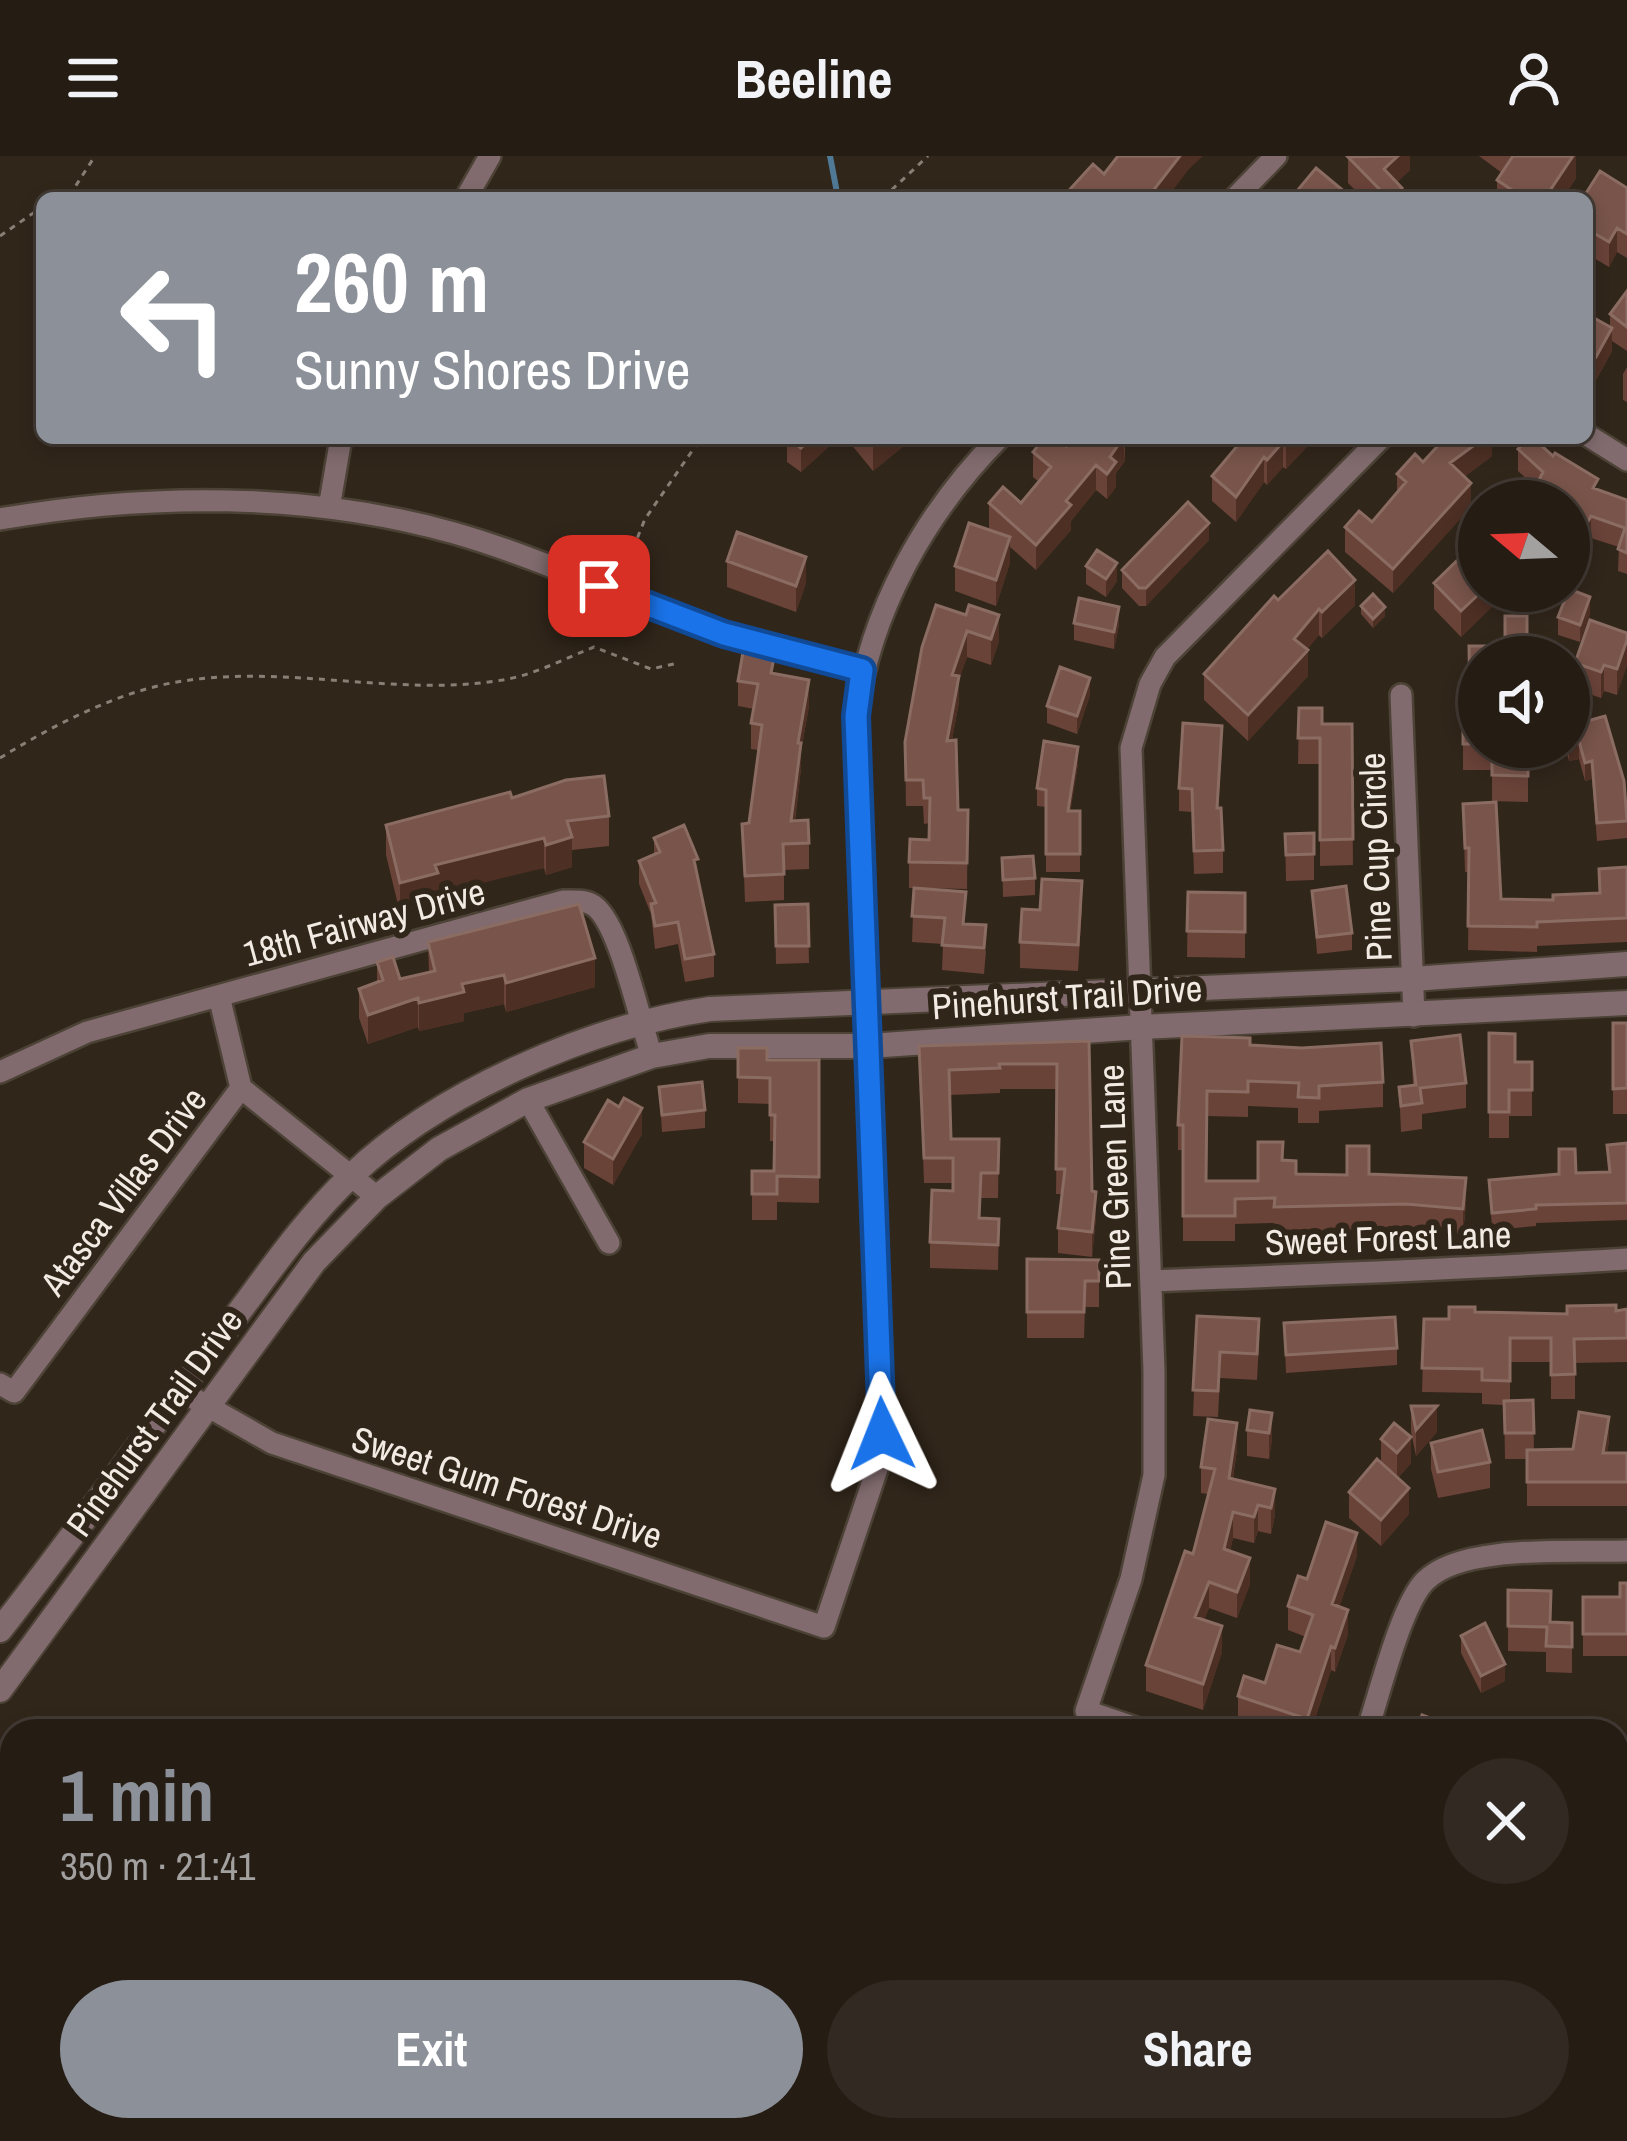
<!DOCTYPE html>
<meta charset="utf-8">
<style>
:root{--surface:#251c14;--page:#312922;--text:#f1f3f6;--muted:#a3a1a0;--line:#423a34;--accent:#8c9099}
body{margin:0;font-family:"Archivo Narrow",sans-serif;background:var(--page);color:var(--text);height:100vh;display:flex;flex-direction:column;font-size:45px;white-space:nowrap}
*{box-sizing:border-box;margin:0}
p{font-size:39px;color:var(--muted)}
.icon{flex:none;width:66px;height:66px;fill:none;stroke:currentColor;stroke-width:2;stroke-linecap:round;stroke-linejoin:round}
.map{position:relative;flex:1;overflow:hidden}
.details{position:absolute;left:0px;top:1563px;width:1629px;height:423px;display:flex;flex-direction:column;background:var(--surface);border-radius:36px 36px 0 0;box-shadow:0 6px 18px #0003,0 0 0 3px var(--line)}
.details>*{flex:none}
.banner{position:absolute;left:36px;top:36px;width:1557px;height:252px;border-radius:18px;box-shadow:0 6px 18px #0003,0 0 0 3px var(--line);background:#8c9099;color:#fff;overflow:hidden}
.needle{width:78px;rotate:289deg}
.controls{position:absolute;left:1458px;top:324px;display:grid;gap:24px}
.controls a{display:grid;place-items:center;width:132px;height:132px;border-radius:50%;background:var(--surface);box-shadow:0 6px 18px #0003,0 0 0 3px var(--line);font-size:60px}
.pin{position:absolute;display:grid;place-items:center;width:102px;height:102px;color:#fff;margin:-51px;border-radius:24px;box-shadow:0 6px 18px #0006}
.me{position:absolute;width:132px;margin:-66px;rotate:358deg;stroke-linejoin:round;filter:drop-shadow(0 0 9px #0008)}
.turn{display:flex;align-items:center;gap:42px;height:252px;padding:0 60px;font-size:54px}
.turn .icon{width:156px;height:156px;stroke-width:2.5}
.turn b{display:block;font-size:84px;line-height:102px}
.round{display:grid;place-items:center;flex:none;width:126px;height:126px;border-radius:63px;background:var(--page)}
.head{display:flex;align-items:center;justify-content:space-between;height:204px;padding:0 60px}
h1{font-size:72px;font-weight:800;line-height:90px;color:var(--accent)}
.cta{display:flex;gap:24px;margin-top:auto;padding:24px 60px}
.cta a{flex:1;height:138px;border-radius:72px;background:var(--accent);color:#fff;font-size:48px;font-weight:800;line-height:138px;text-align:center}
.cta a+a{background:var(--page);color:var(--text)}
header{display:flex;justify-content:space-between;align-items:center;height:156px;padding:0 60px;background:var(--surface);font-size:54px;font-weight:800}
.map>svg:first-child{display:block}
.lines{fill:none;stroke-linecap:round;stroke-linejoin:round}
.stream{stroke:#507995;stroke-width:6}
.minor-casing{stroke:#4c4236;stroke-width:26}
.tertiary-casing{stroke:#4c4236;stroke-width:28}
.path{stroke:#887f75;stroke-width:3;stroke-dasharray:6 6;stroke-linecap:butt}
.minor{stroke:#816b6e;stroke-width:21}
.tertiary{stroke:#816b6e;stroke-width:24}
.wall{fill:#694238}
.shaded-wall{fill:#4d2f24}
.building{fill:#78544a;stroke:#8b6c62;stroke-width:3}
.route-casing{stroke:#114b97;stroke-width:30}
.route{stroke:#1a73e8;stroke-width:21}
.labels{text-anchor:middle;dominant-baseline:central;stroke-width:12;stroke-linejoin:round;paint-order:stroke}
.street-label{font-size:36px;fill:#f2ebe3;stroke:#31261a}
</style>
<header><svg class="icon" aria-label="menu" viewBox="0 0 24 24"><path d="M4 6h16M4 12h16M4 18h16"/></svg>Beeline<svg class="icon" aria-label="person" viewBox="0 0 24 24"><circle cx="12" cy="8" r="4"/><path d="M4 21q1-7 8-7t8 7"/></svg></header>
<div class="map">
<svg width="1627" height="1985" viewBox="0 0 1627 1985">
<rect width="100%" height="100%" fill="#31261a"/>
<g class="lines">
<path class="stream" d="M830 0 838 42"/>
<g class="minor-casing">
<path id="minor" d="M466 42 490 0
M1235 42 1276 0
M1587 279 1627 304
M329 352 341 282
M0 363C147 337 309 336 454 377 545 403 631 446 720 477 766 493 815 502 862 514
M1401 539 1414 860
M219 840 241 932 377 1041
M0 916 87 876 563 745C572 745 584 744 591 748 619 761 640 868 652 900
M528 944 609 1087
M1151 1125C1310 1119 1468 1113 1627 1103
M0 1228 14 1236 241 932
M179 1234 272 1287 824 1471 877 1313 882 1278 856 560C870 455 925 357 999 282
M1145 1575 1086 1555 1131 1423 1154 1319V1215L1131 592 1150 528 1165 501 1381 282
M1367 1575C1379 1540 1401 1449 1425 1425 1462 1387 1576 1397 1627 1395
M1617 1730 1627 1734
M0 1835 12 1855
M82 1974 88 1985
M623 1974 659 1985
M954 1985 957 1974
M1234 1985 1237 1974
M1518 1985 1521 1974"/>
</g>
<g class="tertiary-casing">
<path id="tertiary" d="M0 1474C79 1374 152 1269 230 1168 268 1118 305 1063 351 1020 439 936 591 870 710 853L1412 823 1627 808
M0 1534 314 1106 377 1041 439 993 528 944 652 900 709 890H869L1142 871 1627 847"/>
</g>
<path class="path" d="M56 42 73 34 95 0
M883 42 928 0
M0 80 42 51
M624 415 645 363 701 282
M0 602C52 570 117 536 177 526 286 507 401 543 508 523 538 517 566 502 594 491L651 513 678 507"/>
<use href="#minor" class="minor"/>
<use href="#tertiary" class="tertiary"/>
</g>
<path class="wall" d="M1410 0V14L1397 26 1402 42H1363L1348 27V1Z
M1479 0H1576V22L1563 42H1497V24L1502 17Z
M1627 32V102L1617 96 1609 111 1587 98V42Z
M1627 135V195L1612 185V195L1596 224 1587 219V158L1610 171V158Z
M1627 211V246L1623 244V218Z
M787 282H838L801 316 787 306Z
M846 282H906V288L873 315Z
M1125 282V305L1116 317V331L1107 343 1096 334 1071 365V374L1036 414 1010 391V407L996 450 955 435V410L992 375 989 373V347H1021L1039 326 1033 321V296Z
M1244 282H1315L1286 313 1283 311 1267 329 1264 326 1236 366 1212 345V320Z
M1492 282V300L1464 321 1471 351 1393 437 1345 396V371L1372 366 1397 336V318L1423 306Z
M1518 293 1553 300 1598 334 1627 344V418L1618 415 1619 391 1591 382 1575 410 1569 407V345H1539V334L1518 315Z
M1209 384 1146 450H1139L1122 432V414Z
M727 405 806 427 796 456 727 431Z
M1086 410 1117 425 1106 441 1086 428Z
M1434 427 1503 435V440L1461 481 1434 453Z
M1278 444 1355 449 1322 482 1319 479 1307 493 1308 520 1248 585 1204 544V518Z
M1361 450 1385 460 1373 472 1361 458Z
M1590 458 1580 486 1558 479V461Z
M966 459 999 485 991 509 967 501 959 523V546L952 584 958 654H968L967 733 916 732 965 768 986 795 984 818 942 814 943 788 912 786 914 732H909V706L929 684 930 667 924 668 923 650H906L905 586Z
M1074 467 1119 469 1114 493 1074 484Z
M1627 477 1617 539 1604 535 1601 542 1575 533V507Z
M1469 490 1527 501H1479V591H1528V646L1492 645V614H1463V558H1469Z
M774 518 809 550 801 595V613L795 665 809 687V713L784 714V744L745 746 742 668 749 667 758 594 751 593V567L754 553 738 550V525Z
M1090 539 1077 578 1047 567V550Z
M1569 548 1574 558 1571 569 1627 658V682L1597 685 1592 623 1585 625 1579 603 1569 605 1565 591H1569Z
M1299 552 1322 568H1352L1353 709 1320 710V608H1298Z
M1222 593 1218 652 1223 694V717L1194 718 1192 656 1179 655V632Z
M1078 608 1070 655H1080V716H1046V651L1037 650V632Z
M512 642 609 660V690L572 694V711L546 719 544 712 503 720 438 738V747L400 757 386 699V669Z
M1463 648 1501 743 1553 744 1599 737 1627 711V786L1537 790V796L1468 794 1469 716H1465Z
M1314 677V724L1286 725 1285 678Z
M654 682 698 723 714 798V821L685 826 678 788 655 793 651 758 639 728V705L654 699Z
M1002 702 1035 722V739L1003 741Z
M1312 735 1352 777V794L1317 798Z
M1188 736 1245 737V802L1187 801Z
M808 748 809 807 776 808 775 749Z
M1082 751 1078 815 1020 812V786L1040 754Z
M428 786 595 831 506 856 504 848 464 857V865L419 875 418 871 368 888 359 862V833L377 826V806L400 823 429 817Z
M1613 867H1627V958H1613Z
M1489 877 1515 906H1532V960H1509V982H1489Z
M1089 885 1092 1035 1096 1061 1092 1101 1058 1097V1072L1062 1038H1056L1057 933H1000V937L950 939 951 983H999L998 1042H981L980 1062 999 1063 998 1114 930 1112V1086L953 1035V1027H924L919 890Z
M1411 885 1466 927V952L1422 958V973L1401 976 1399 931 1413 930Z
M1250 889 1383 926V951L1319 955V967H1298V952L1248 950V961L1207 960 1206 1025H1258L1282 1004 1296 1018H1369L1466 1047 1463 1078 1406 1073 1274 1076V1067L1235 1068V1085H1183V994H1178V969Z
M738 892 767 904H819V1047L777 1046V1064H752V1015H774L775 985H770V948L738 947Z
M659 931 705 954V972L662 976Z
M642 978 613 1029 584 1012V986Z
M1627 987V1064L1536 1067V1070L1492 1074 1489 1024 1576 1017 1608 1016 1607 989Z
M1027 1103 1099 1104V1151H1085L1084 1182H1027Z
M1627 1153V1206L1575 1207V1243H1551V1206H1510V1244H1533L1534 1294 1573 1293 1609 1285 1607 1297H1627V1350H1527V1303H1505L1504 1249 1482 1248V1237L1422 1236 1424 1163H1449L1475 1156 1567 1158Z
M1197 1160 1259 1189 1257 1224 1220 1222 1218 1261 1193 1260Z
M1284 1167 1397 1192V1209L1286 1217Z
M1411 1250 1437 1276 1416 1300 1411 1276Z
M1272 1257V1283L1269 1303 1247 1300V1274Z
M1381 1283 1411 1307 1398 1322 1409 1358 1381 1390 1349 1362V1336L1381 1307Z
M1431 1287 1490 1306V1332L1438 1342 1431 1313Z
M1237 1293 1233 1323 1275 1333V1359L1271 1378 1258 1375 1254 1387 1233 1382 1230 1395 1250 1428 1237 1462 1209 1452 1204 1464 1222 1496 1203 1554 1146 1535V1509L1193 1398 1208 1338 1201 1337V1311Z
M1357 1400 1339 1451 1348 1478 1335 1516 1331 1514 1311 1575H1272L1238 1564V1540L1265 1527 1300 1496 1306 1481 1288 1474V1450L1307 1423Z
M1627 1427V1500H1583V1441H1620Z
M1508 1434 1551 1466 1572 1467V1517L1546 1516V1496L1508 1495Z
M1461 1480 1505 1525 1481 1537 1461 1497Z
M1617 1762 1627 1769V1823L1617 1819Z
M1288 1974 1340 1985H1287Z"/>
<path class="shaded-wall" d="M1180 0H1203L1189 13 1167 42H1149Z
M1398 0H1410V14L1384 39V13Z
M1573 0H1576V22L1563 42H1545Z
M1617 72V96L1609 111V86Z
M1612 172V195L1596 224V201Z
M811 282H838L801 316V292Z
M881 282H906V288L873 315V289Z
M1123 282 1125 305 1116 317V331L1107 343V318L1110 301Z
M1292 282H1315L1286 313V289Z
M1484 282H1492V300L1450 332V307Z
M1283 286V311L1267 329V304Z
M1264 301V326L1236 366V341Z
M1096 309V334L1071 365V374L1036 414V389L1066 345Z
M1471 327V351L1393 437V413Z
M1591 360V382L1575 410V389Z
M1209 367V384L1146 450V432Z
M1010 381V407L996 450V424Z
M806 401V427L796 456V430Z
M1117 407V425L1106 441V423Z
M1355 424V449L1322 482V456Z
M1482 435H1503V440L1461 481V455Z
M1590 441V458L1580 486V469Z
M1119 451V469L1114 493V476Z
M1385 451V460L1373 472V463Z
M1319 453V479L1299 504 1308 494V520L1248 585V559L1294 483Z
M999 459V485L991 509V483Z
M967 475V501L959 523V546L947 611 952 519Z
M1627 484V510L1617 539V513Z
M1604 509V535L1601 542V516Z
M1090 522V539L1077 578V560Z
M809 524V550L801 595V613L791 691V665L798 587Z
M1579 585V603L1569 605V588Z
M1078 591V608L1068 672V655Z
M1592 605V623L1585 625V607Z
M572 681V711L546 719V689Z
M544 682V712L438 738V747L400 757V727L435 709Z
M595 802V831L506 856V827Z
M504 819V848L464 857V865L419 875V847L462 828Z
M418 842V871L368 888V859Z
M642 952V978L613 1029V1003Z
M1466 1022V1047L1463 1078V1053Z
M1096 1036V1061L1092 1101V1076Z
M1437 1250V1276L1416 1300V1274Z
M1272 1257V1283L1269 1303V1277Z
M1609 1261V1285L1603 1322V1297Z
M1237 1267V1293L1229 1348V1322Z
M1411 1281V1307L1397 1323V1297Z
M1409 1332V1358L1381 1390V1364Z
M1275 1333V1359L1271 1378V1352Z
M1258 1349V1375L1254 1387V1361Z
M1233 1356V1382L1224 1419V1393Z
M1357 1377V1400L1332 1472V1448Z
M1250 1402V1428L1237 1462V1436Z
M1209 1426V1452L1195 1487V1461Z
M1348 1454V1478L1335 1516V1492Z
M1222 1470V1496L1203 1554V1528Z
M1331 1490V1514L1311 1575H1307V1563Z
M1505 1508V1525L1481 1537V1520Z
M1627 1906V1923L1617 1928V1910Z
M1051 1974H1060L1057 1985H1047Z
M1171 1974H1178V1985H1168Z
M1334 1974H1344L1340 1985H1330Z
M1452 1974H1460L1457 1985H1449Z"/>
<path class="building" d="M1118 0H1180L1149 40 1145 37 1140 42H1062L1093 8 1104 18Z
M1398 0 1384 13 1402 32 1392 42H1388L1348 1Z
M1513 0H1573L1545 42H1524L1497 24Z
M1316 12 1352 42 1292 41Z
M1600 15 1627 32V78L1617 72 1609 86 1587 73V42H1583Z
M1627 135V171L1610 158Z
M1587 158 1612 172 1596 201 1587 196Z
M788 282H811L801 292Z
M867 282H881L873 289Z
M1044 282H1057L1066 290 1073 282H1123L1110 301 1116 306 1107 318 1096 309 1066 345 1071 349 1036 389 989 347 1003 331 1021 347 1051 311 1033 296Z
M1244 282H1292L1286 289 1283 286 1267 304 1264 301 1236 341 1212 320Z
M1445 282H1484L1450 307 1471 327 1393 413 1345 371 1359 355 1372 366 1406 326 1397 318 1415 298 1423 306Z
M1529 282H1533L1553 300 1555 297 1598 323 1593 332 1627 344V397L1618 393 1625 372 1591 360 1575 389 1569 385V345H1557L1562 337 1539 324 1543 316 1518 293Z
M1188 346 1209 367 1146 432H1139L1122 414Z
M969 367 1010 381 996 424 955 410Z
M737 376 806 401 796 430 727 405Z
M1476 386 1479 390V435H1482L1461 455 1434 427Z
M1097 394 1117 407 1106 423 1086 410Z
M1328 395 1355 424 1322 456 1319 453 1294 483 1308 494 1248 559 1204 518 1274 440 1278 444Z
M1569 433 1590 441 1580 469 1558 461Z
M1373 438 1385 451 1373 463 1361 450Z
M1079 442 1119 451 1114 476 1074 467Z
M936 449 966 459 969 449 999 459 991 483 967 475 952 519 959 520 947 585 956 584 958 654H968L967 707 909 706 910 683 929 684 930 642H924L923 624H906L905 586 922 491Z
M1505 460H1527V501H1479V588H1463V558H1470L1469 490H1505Z
M1590 464 1627 477V484L1617 513 1604 509 1601 516 1575 507Z
M743 496 774 502 771 517 809 524 798 587H801L791 665 808 664 809 687 783 688 784 718 745 720 742 668 749 667 762 569 751 567 758 528 738 525Z
M1060 511 1090 522 1077 560 1047 550Z
M1569 548 1574 549 1569 569Z
M1299 552H1322V568H1352L1353 683 1320 684V582H1298Z
M1605 560 1624 625 1627 665 1597 667 1592 605 1585 607 1579 585 1569 588V570Z
M1183 567 1222 570 1217 652H1221L1223 694 1194 695 1192 633 1179 632Z
M1044 585 1078 591 1068 655H1080V698H1046V634L1037 632Z
M1492 591H1528V620L1492 619Z
M604 620 609 660 567 665 572 681 546 689 544 682 435 709 438 717 400 727 386 669 510 636 512 642 566 624Z
M1496 646 1501 743 1553 744V739L1600 737 1599 713 1627 711V762L1537 766V771L1468 770 1469 692H1465L1463 648Z
M684 669 698 703 694 704 714 798 685 803 678 766 655 770 651 748 656 747 639 705 660 696 654 682Z
M1314 677V698L1286 699 1285 678Z
M1033 700 1035 722 1003 724 1002 702Z
M1042 723 1082 725 1078 789 1020 786 1022 753 1040 754Z
M1346 730 1352 777 1317 781 1312 735Z
M914 732 966 736 963 768 986 769 984 792 942 789 945 762 912 760Z
M1188 736 1245 737V776L1187 775Z
M579 748 595 802 506 827 504 819 462 828 464 836 419 847 418 842 368 859 359 833 383 824 377 806 393 801 400 823 435 815 428 786Z
M808 748 809 790H776L775 749Z
M1613 867H1627V932L1613 933Z
M1489 877 1515 878V906H1532V934H1509V956H1489Z
M1460 879 1466 927 1420 932 1422 947 1401 950 1399 931 1416 929 1411 885Z
M1182 880 1250 882V889L1302 892 1381 887 1383 926 1319 930V942L1298 941 1299 927 1248 925V936L1207 935 1206 1025H1258V986H1283L1282 1004 1296 1005V1018L1347 1019V990H1369V1018L1466 1022 1463 1053 1406 1048 1274 1051 1275 1042 1235 1043V1060H1183V969H1178Z
M1089 885 1092 1035 1096 1036 1092 1076 1058 1072 1065 1013H1056L1057 908H999L1000 912 949 914 951 983H999L998 1017H981L979 1062 999 1063 998 1089 930 1086 932 1034 953 1035V1002H924L919 890Z
M738 892H767V904H819V1021L777 1020V1038H752V1015H774L775 959H770V922L738 921Z
M702 926 705 954 662 959 659 931Z
M624 942 642 952 613 1003 584 986 608 944 619 951Z
M1627 987V1047L1536 1049V1053L1492 1057 1489 1024 1559 1018V993H1575L1576 1017 1610 1016 1607 989Z
M1027 1103 1099 1104V1125H1085L1084 1156H1027Z
M1616 1149V1155L1627 1153V1182L1574 1183 1575 1218 1551 1219V1182H1510V1225L1482 1224V1213L1422 1212 1424 1163H1449V1151H1475V1156L1567 1158V1150Z
M1197 1160 1259 1163 1257 1198 1220 1196 1218 1235 1193 1234Z
M1395 1161 1397 1192 1286 1199 1284 1167Z
M1533 1244 1534 1277H1505L1504 1245Z
M1411 1250H1437L1416 1274Z
M1250 1254 1272 1257 1269 1277 1247 1274Z
M1579 1256 1609 1261 1603 1297H1627V1326H1527V1294L1573 1293Z
M1208 1263 1237 1267 1229 1322 1275 1333 1271 1352 1258 1349 1254 1361 1233 1356 1224 1393 1250 1402 1237 1436 1209 1426 1195 1461 1222 1470 1203 1528 1146 1509 1185 1395 1193 1398 1215 1313 1201 1311Z
M1394 1267 1411 1281 1397 1297 1381 1283Z
M1482 1274 1490 1306 1438 1316 1431 1287Z
M1377 1303 1409 1332 1381 1364 1349 1336Z
M1326 1366 1357 1377 1332 1448 1348 1454 1335 1492 1331 1490 1307 1563 1238 1540 1244 1520 1265 1527 1277 1489 1300 1496 1313 1459 1288 1450 1298 1420 1307 1423Z
M1620 1427H1627V1478H1583V1441H1620Z
M1508 1434 1551 1435 1550 1466 1572 1467V1491L1546 1490 1547 1471 1508 1470Z
M1485 1467 1505 1508 1481 1520 1461 1480Z
M1422 1559 1455 1571 1454 1575H1416Z
M1617 1762 1624 1764 1622 1768 1627 1769V1798L1617 1794Z
M1627 1882V1906L1617 1910V1887Z
M1620 1949 1627 1952V1985H1572L1576 1974H1617V1959Z
M1015 1974H1051L1047 1985H1011Z
M1117 1974H1172L1168 1985H1113Z
M1288 1974H1334L1330 1985H1315Z
M1402 1974H1452L1449 1985H1398Z"/>
<g class="lines">
<g class="route-casing">
<path id="route" d="M599 430 724 478 862 514 856 560 882 1278"/>
</g>
<use href="#route" class="route"/>
</g>
<g class="labels">
<g class="street-label">
<text transform="translate(1375 701) rotate(-92)">Pine Cup Circle</text>
<text transform="translate(364 766) rotate(-15)">18th Fairway Drive</text>
<text transform="translate(1067 841) rotate(-4)">Pinehurst Trail Drive</text>
<text transform="translate(1114 1021) rotate(-92)">Pine Green Lane</text>
<text transform="translate(123 1035) rotate(-53)">Atasca Villas Drive</text>
<text transform="translate(1388 1082) rotate(-2)">Sweet Forest Lane</text>
<text transform="translate(154 1266) rotate(-54)">Pinehurst Trail Drive</text>
<text transform="translate(507 1331) rotate(18)">Sweet Gum Forest Drive</text>
</g>
</g>
</svg>
<div class="controls">
<a><svg class="needle" viewBox="-14 -14 28 28"><path d="M0-13l5 13h-10z" fill="#e53935"/><path d="M0 13l5-13h-10z" fill="#a3a1a0"/></svg></a>
<a><svg class="icon" aria-label="sound" viewBox="0 0 24 24"><path d="M4 9h4l5-4v14l-5-4H4zM17 9q2 3 0 6"/></svg></a>
</div>
<div class="pin" style="left:599px;top:430px;background:#d93025"><svg class="icon" aria-label="arrive" viewBox="0 0 24 24"><path d="M6 21V4h12l-3 4 3 4H6"/></svg></div>
<svg class="me" style="left:882px;top:1278px" viewBox="-20 -20 40 40"><path d="M0-17L14 15 0 8-14 15z" fill="#1a73e8" stroke="#fff" stroke-width="4"/></svg>
<div class="banner">
<div class="turn"><svg class="icon" aria-label="left" viewBox="0 0 24 24"><path d="M17 20v-9H6M10 6l-5 5 5 5"/></svg><div><b>260 m</b>Sunny Shores Drive</div></div>
</div>
<section class="details">
<div class="head"><div><h1>1 min</h1><p>350 m · 21:41</p></div><a class="round"><svg class="icon" aria-label="close" viewBox="0 0 24 24"><path d="M6 6l12 12M18 6L6 18"/></svg></a></div>
<div class="cta"><a>Exit</a><a>Share</a></div>
</section>
</div>
